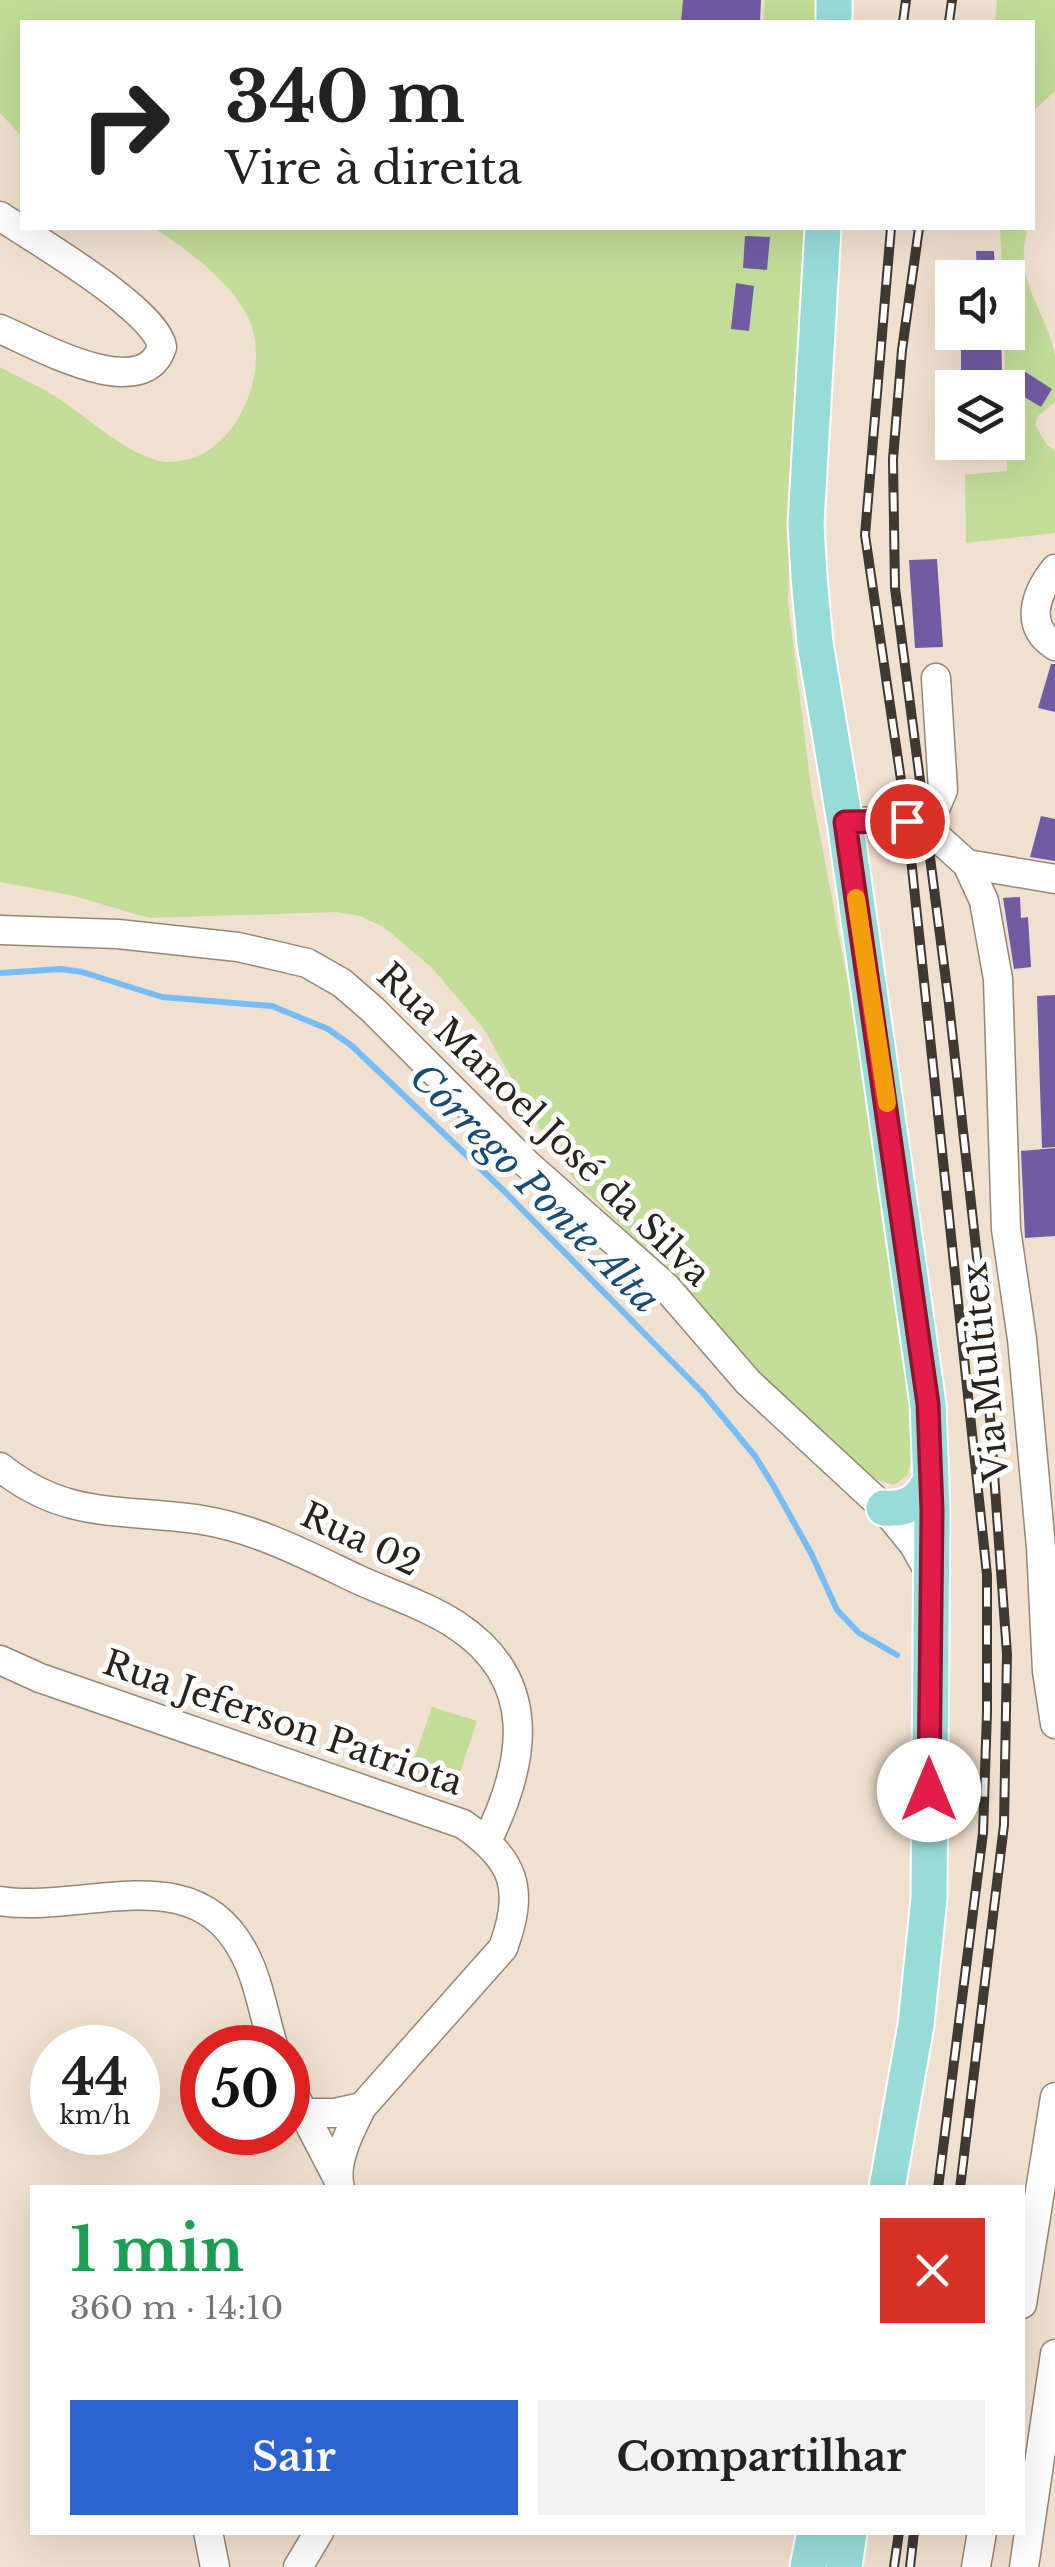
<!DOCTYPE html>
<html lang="pt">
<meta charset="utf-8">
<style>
:root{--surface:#fff;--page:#f2f2f2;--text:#222;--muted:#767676;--accent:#2b62d0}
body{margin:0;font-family:"Libre Baskerville",serif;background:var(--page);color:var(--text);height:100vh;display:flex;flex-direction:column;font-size:38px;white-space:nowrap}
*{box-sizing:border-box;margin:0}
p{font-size:32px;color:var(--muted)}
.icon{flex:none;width:55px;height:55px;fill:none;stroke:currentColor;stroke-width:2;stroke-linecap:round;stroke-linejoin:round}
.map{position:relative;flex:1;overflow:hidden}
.details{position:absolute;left:30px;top:2185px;width:995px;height:350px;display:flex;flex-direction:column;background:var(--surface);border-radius:0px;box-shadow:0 10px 40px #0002}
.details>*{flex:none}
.hud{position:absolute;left:20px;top:20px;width:1015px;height:210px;border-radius:0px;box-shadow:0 10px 40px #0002;background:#fff;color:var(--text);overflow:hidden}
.controls{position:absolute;left:935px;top:260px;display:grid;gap:20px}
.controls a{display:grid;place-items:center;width:90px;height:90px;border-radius:0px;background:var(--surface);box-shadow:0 10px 40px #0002;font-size:50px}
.speed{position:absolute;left:30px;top:2025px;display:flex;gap:20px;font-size:50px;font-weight:700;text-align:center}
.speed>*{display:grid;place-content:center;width:130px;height:130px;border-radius:50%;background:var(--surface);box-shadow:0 10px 40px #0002;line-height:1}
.speed small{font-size:25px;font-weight:400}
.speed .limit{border:15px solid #d22;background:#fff;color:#111}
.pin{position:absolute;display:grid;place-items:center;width:85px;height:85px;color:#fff;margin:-42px;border:5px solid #fff;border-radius:50%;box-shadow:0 2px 10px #0007}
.me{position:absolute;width:110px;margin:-55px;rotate:0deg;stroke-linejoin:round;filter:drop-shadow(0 0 8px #0008)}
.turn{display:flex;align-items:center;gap:35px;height:210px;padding:0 40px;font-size:45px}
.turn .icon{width:130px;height:130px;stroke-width:2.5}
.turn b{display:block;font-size:70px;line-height:85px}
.round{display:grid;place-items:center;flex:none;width:105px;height:105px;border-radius:0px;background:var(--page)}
.headline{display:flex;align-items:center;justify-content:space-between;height:170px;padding:0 40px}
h1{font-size:60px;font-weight:700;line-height:75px;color:#1e9e55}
.action{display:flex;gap:20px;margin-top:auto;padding:20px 40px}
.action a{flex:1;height:115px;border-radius:0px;background:var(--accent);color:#fff;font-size:40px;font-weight:700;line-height:115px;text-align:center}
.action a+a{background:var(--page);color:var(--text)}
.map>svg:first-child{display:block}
.green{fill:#c3dc98}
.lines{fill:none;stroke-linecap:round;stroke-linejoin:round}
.stream{stroke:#76bcf6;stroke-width:6}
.building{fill:#715ca3}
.minor-casing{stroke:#948676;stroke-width:31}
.major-casing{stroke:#fff;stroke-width:39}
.minor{stroke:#fff;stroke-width:28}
.major{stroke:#98dcd9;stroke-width:35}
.rail-casing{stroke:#403931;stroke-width:10}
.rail{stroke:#fff;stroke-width:6;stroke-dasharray:19;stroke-linecap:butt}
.route-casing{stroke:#92132f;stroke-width:25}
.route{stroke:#e11d48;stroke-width:18}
.slow{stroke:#f59e0b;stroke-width:18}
.labels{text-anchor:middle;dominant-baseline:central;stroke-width:10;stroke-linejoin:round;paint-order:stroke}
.street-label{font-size:35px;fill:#29231c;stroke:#fff}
.water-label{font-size:38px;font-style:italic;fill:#184c72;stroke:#fff}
</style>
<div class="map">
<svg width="1055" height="2567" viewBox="0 0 1055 2567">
<rect width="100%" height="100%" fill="#f0e0cf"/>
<path class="green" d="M0 0H687L686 22H22V137L0 113Z
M765 0H820L819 22H763Z
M997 0H1055V91L1033 111 1032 22H995Z
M154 228H812L791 510 788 601 811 788 884 1173 912 1412 911 1462 907 1476 894 1485 877 1480 772 1390 658 1261 576 1182 553 1152 484 1029 432 968 385 928 360 916 337 912 149 918 70 895 0 882V367C18 377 37 385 55 396 85 415 132 460 167 462 236 465 278 364 244 310 224 276 186 249 154 228Z
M1000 228H1028C1012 280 1045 307 1055 355 1055 370 1055 387 1055 402L1038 416 1035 425 1047 445 1055 451V533L966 543 965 475 1007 471 1004 333 1008 332V278L1003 277Z
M432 1707 477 1721 452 1797 407 1781Z"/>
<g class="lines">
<path class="stream" d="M0 973 61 969 82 972 162 997 272 1006 328 1029 352 1046 504 1191 703 1393 755 1456 773 1485 812 1555 837 1610 859 1633 897 1655"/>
</g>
<path class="building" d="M683 0H761L760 22H681Z
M745 236 770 237 767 270 743 268Z
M976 251H994L995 278H977Z
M736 283 754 286 749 331 731 329Z
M961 332H1001L1002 371H961Z
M1024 371 1052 389 1041 407 1011 389Z
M937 559 943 647 915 648 909 560Z
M1051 664H1055V712L1038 708Z
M1041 816 1055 819V861L1030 857Z
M1020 897 1021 918 1028 917 1031 967 1014 969 1003 898Z
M1055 995V1147L1042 1148 1037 996Z
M1055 1148V1236L1025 1238 1021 1151Z"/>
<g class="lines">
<g class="minor-casing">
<path id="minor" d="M0 216C34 239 157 310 162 347 143 406 36 344 0 329
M1055 569C1035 594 1024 626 1055 646
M845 822 907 821 927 828 967 864 984 901 998 979 1006 1229 1022 1339 1041 1547 1047 1671 1055 1724
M927 828 943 790 936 678
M967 864 1055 879
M0 930 118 934 238 947 307 963 342 983 372 1009 527 1164 665 1286 748 1382 884 1508 914 1545 931 1575
M0 1467C67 1521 124 1508 202 1520 258 1529 308 1556 359 1580 390 1594 427 1606 456 1625 540 1680 526 1762 487 1841
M0 1660 40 1678 463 1824C515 1860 525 1889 503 1948L362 2107C351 2129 333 2162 340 2188
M0 1901C87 1914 194 1856 244 1953 259 1981 264 2017 274 2048
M288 2083 337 2177
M303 2113H335L362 2107
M1022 2304 1055 2097
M208 2532 215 2567
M298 2567 319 2532
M976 2567 982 2532
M1024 2567 1055 2354"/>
</g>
<g class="major-casing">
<path id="major" d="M834 0V22
M823 228 806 524 809 576 815 643 845 822 928 1404 932 1511 929 1898 916 2025 887 2188
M884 1508C908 1510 923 1500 931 1478
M808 2567 815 2532
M844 2567 849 2532"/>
</g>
<use href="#minor" class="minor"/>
<use href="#major" class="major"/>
<g class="rail-casing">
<path id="rail" d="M903 22 906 0
M949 22 952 0
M891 228 865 535 907 821 987 1575V1712L983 1833 938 2188
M919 228 902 350 893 459 895 588 949 1004 981 1293 1007 1654 1004 1825 960 2188
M894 2567 899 2532
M910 2567 914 2532"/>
</g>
<use href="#rail" class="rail"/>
</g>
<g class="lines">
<g class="route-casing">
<path id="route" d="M907 821 845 822 928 1404 932 1511 929 1790"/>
</g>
<use href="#route" class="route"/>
<path class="slow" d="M856 898 887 1103"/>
</g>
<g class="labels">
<g class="street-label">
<text transform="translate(544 1124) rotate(44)">Rua Manoel José da Silva</text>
<text transform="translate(985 1372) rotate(-96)">Via Multitex</text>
<text transform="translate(361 1539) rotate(25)">Rua 02</text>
<text transform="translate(283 1722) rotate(19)">Rua Jeferson Patriota</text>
</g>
<g class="water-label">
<text transform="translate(535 1188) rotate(45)">Córrego Ponte Alta</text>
</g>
</g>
</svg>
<div class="controls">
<a><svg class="icon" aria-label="sound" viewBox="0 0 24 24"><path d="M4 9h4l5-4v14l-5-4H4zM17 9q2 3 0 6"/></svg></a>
<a><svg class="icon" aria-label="layers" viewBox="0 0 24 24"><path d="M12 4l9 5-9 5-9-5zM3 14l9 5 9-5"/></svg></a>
</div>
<div class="speed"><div>44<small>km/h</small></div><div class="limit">50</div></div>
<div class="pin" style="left:907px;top:821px;background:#d93025"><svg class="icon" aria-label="arrive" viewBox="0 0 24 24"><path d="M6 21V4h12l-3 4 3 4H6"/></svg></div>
<svg class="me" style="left:929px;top:1790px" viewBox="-20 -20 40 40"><circle r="19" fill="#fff"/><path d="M0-13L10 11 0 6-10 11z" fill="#e11d48"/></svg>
<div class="hud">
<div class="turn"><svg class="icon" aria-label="right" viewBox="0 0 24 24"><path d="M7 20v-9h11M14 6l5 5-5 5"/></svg><div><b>340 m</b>Vire à direita</div></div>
</div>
<section class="details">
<div class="headline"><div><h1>1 min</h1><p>360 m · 14:10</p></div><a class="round" style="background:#d93025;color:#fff"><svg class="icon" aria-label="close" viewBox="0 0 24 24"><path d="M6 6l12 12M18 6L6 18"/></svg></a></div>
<div class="action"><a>Sair</a><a>Compartilhar</a></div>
</section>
</div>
